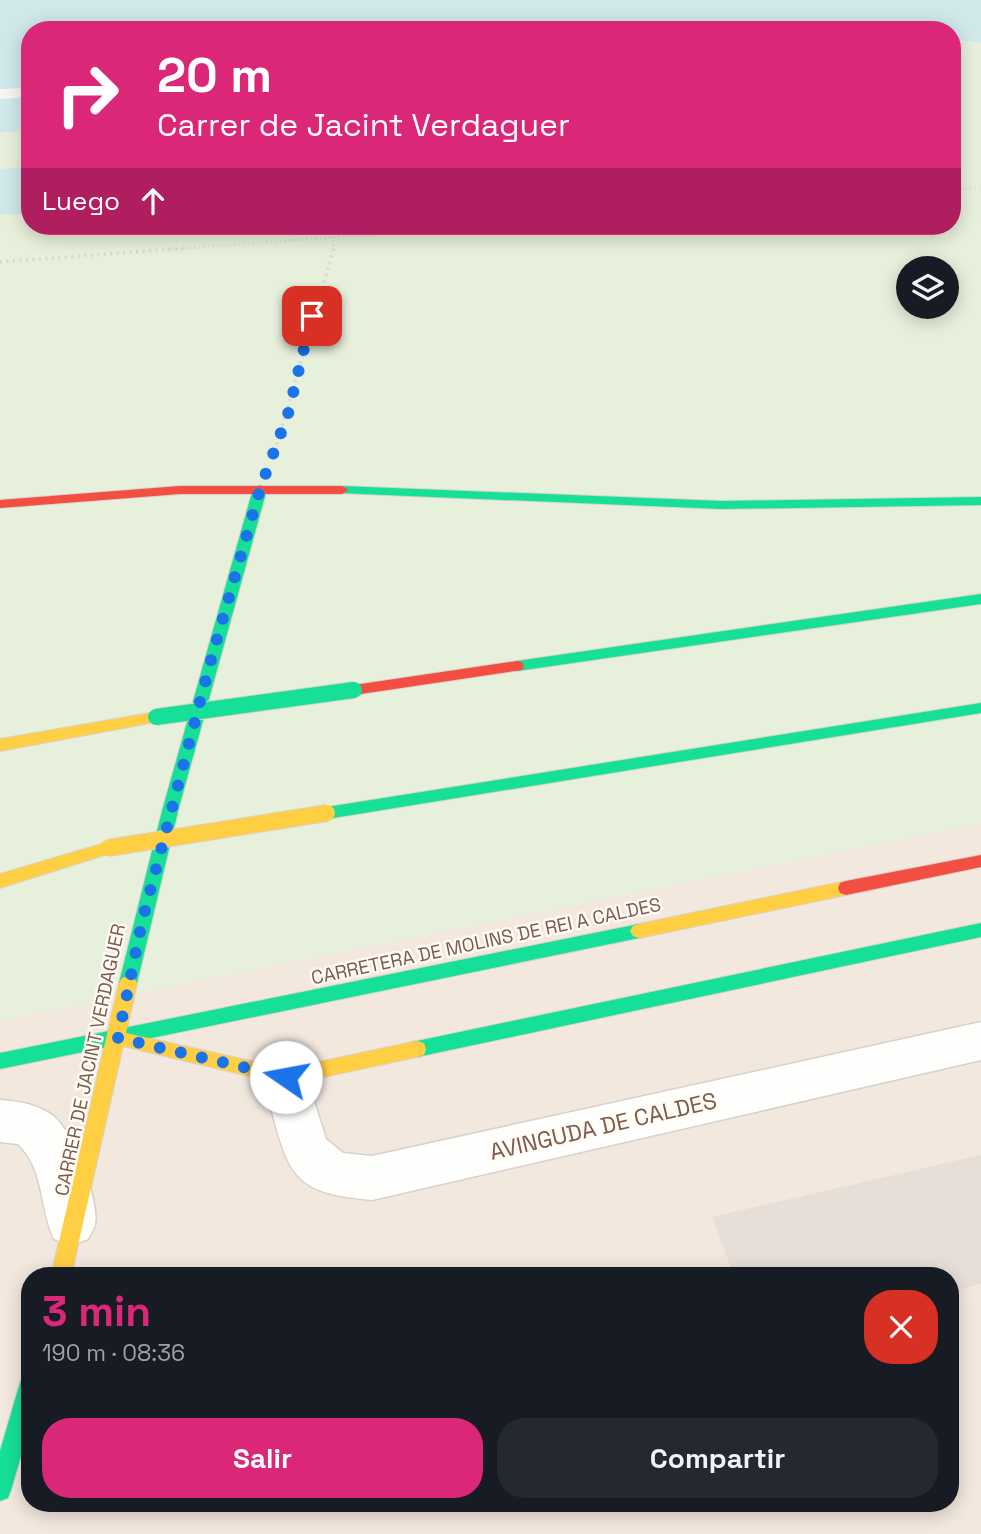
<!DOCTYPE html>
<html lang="es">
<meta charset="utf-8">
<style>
:root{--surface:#171b24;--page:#242831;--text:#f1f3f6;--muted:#9ea1a6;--accent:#db2777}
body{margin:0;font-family:"Space Grotesk",sans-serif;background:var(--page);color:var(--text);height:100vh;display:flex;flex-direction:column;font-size:26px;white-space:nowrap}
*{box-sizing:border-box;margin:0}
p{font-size:23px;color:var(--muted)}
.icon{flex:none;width:38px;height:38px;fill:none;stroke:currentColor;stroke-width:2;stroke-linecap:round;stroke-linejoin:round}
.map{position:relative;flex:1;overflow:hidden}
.panel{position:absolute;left:21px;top:1267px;width:938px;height:245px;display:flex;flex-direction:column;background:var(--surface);border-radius:28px;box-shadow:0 4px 18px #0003}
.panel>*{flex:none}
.top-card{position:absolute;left:21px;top:21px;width:940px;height:214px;border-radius:28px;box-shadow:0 4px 18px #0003;background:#db2777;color:#fff;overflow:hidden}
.tools{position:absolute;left:896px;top:256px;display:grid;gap:14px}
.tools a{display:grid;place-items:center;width:63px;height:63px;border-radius:50%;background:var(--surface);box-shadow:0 4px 18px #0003;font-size:35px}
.pin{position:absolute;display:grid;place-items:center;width:60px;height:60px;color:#fff;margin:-30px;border-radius:14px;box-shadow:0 4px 10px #0006}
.me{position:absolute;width:77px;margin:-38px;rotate:282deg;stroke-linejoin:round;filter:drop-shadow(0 0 5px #0008)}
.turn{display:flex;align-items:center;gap:24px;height:147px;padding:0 21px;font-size:32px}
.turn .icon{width:91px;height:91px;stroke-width:2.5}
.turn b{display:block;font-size:49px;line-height:60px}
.then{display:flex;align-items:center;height:66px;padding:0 21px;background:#0003;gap:14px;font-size:26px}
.round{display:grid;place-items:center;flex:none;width:74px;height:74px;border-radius:28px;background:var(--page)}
.headline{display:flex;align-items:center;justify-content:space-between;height:119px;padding:0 21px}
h1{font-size:42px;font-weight:700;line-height:52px;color:var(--accent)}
.action{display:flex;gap:14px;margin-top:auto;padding:14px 21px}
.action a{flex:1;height:80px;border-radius:28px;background:var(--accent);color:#fff;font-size:28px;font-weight:700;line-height:80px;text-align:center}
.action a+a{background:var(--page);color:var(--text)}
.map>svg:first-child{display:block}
.residential{fill:#f2e8de;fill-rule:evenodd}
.green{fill:#e7f0db;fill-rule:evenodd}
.water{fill:#d0e8ea}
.building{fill:#e6ded7}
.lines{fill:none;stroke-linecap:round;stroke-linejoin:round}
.street-casing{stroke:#d7d1cb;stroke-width:3}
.fast-casing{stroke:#d9d2cb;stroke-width:2}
.slow-casing{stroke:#d9d2cb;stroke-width:2}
.jam-casing{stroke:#d9d2cb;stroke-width:2}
.path-far1{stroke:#dcd5d0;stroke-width:2.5;stroke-dasharray:1 3.5;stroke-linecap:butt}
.path{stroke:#dcd5d0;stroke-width:3.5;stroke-dasharray:2 4.5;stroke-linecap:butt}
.street{fill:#fefefd;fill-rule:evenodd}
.fast{fill:#16e098;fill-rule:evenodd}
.slow{fill:#ffcf43;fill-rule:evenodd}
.jam{fill:#f24e42;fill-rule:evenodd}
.fast-bridge-casing{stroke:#dad1cc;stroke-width:18;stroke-linecap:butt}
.slow-bridge-casing{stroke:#dad1cc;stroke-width:18;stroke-linecap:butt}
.fast-bridge{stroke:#16e098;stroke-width:16}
.slow-bridge{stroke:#ffcf43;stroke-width:16}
.route{stroke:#1a73e8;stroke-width:12;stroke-dasharray:0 21.6}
.labels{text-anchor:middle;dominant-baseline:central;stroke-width:5;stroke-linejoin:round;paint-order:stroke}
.street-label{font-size:19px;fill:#7a5c4d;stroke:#fffaf3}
.near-street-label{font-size:23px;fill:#7a5c4d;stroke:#fffaf3}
</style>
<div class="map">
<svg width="981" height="1534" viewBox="0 0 981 1534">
<rect width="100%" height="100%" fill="#f9f5f0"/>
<path class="residential" d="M981 823V1534H0V1021ZM30 1276H950V1503H30Z"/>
<path class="green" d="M952 39 981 43V823L0 1021V215L30 213V226H952ZM908 268H947V306H908Z
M30 130V166L0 169V133Z"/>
<path class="water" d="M0 0H981V43L952 39V30H30V88L0 89Z
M30 97V130L0 133V99Z
M30 166V213L0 215V169Z"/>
<path class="building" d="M981 1155V1284L950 1292V1276H734L712 1217Z"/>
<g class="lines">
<g class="street-casing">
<path id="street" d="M981 1022V1060L372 1200C302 1193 290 1183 273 1115 267 1094 260 1083 270 1063L286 1057 302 1063 326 1139 343 1153 372 1156Z
M0 1100C17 1101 37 1104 52 1115 72 1129 100 1201 95 1224 94 1229 90 1235 88 1239L71 1246 54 1239C39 1207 45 1170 18 1144L0 1142Z"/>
</g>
<g class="fast-casing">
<path id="fast" d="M260 485 267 489 178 811 137 983 134 988 128 990 122 988 119 983 162 811 253 489Z
M342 486 722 501 981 497V505L722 509 337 493V487Z
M981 594V604L517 671 510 666 517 661Z
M981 703V713L327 819 321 817 319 813 321 809 327 807Z
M981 923V937L417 1057 410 1055 408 1049 410 1043 417 1041Z
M639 924 645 926 648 931 645 936 639 938 0 1069V1053Z
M30 1375V1425L11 1490 8 1498 0 1501V1451L19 1386 22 1378Z"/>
</g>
<g class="slow-casing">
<path id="slow" d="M156 712 164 717 161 721 0 751V739Z
M108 842 114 844 116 848 114 852 0 888V874Z
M846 881 852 883 854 888 852 893 846 895 639 938 633 936 630 931 633 926 639 924Z
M128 976 134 978 137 983 126 1033 286 1069 417 1041 424 1043 426 1049 424 1055 417 1057 286 1085 123 1046 71 1276H51L119 983 122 978Z"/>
</g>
<g class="jam-casing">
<path id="jam" d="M180 486H342L349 490 342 494H180L0 508V500Z
M517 661 522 662 524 666 522 670 354 695 347 690 354 685Z
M981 855V867L846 895 840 893 838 888 840 883 846 881Z"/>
</g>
<path class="path-far1" d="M952 190 981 187
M333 236 334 250
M163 250 482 226"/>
<path class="path" d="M0 262 187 248
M273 457 334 248"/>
<use href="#street" class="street"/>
<use href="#fast" class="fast"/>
<use href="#slow" class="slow"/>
<use href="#jam" class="jam"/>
<g class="fast-bridge-casing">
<path id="fast-bridge" d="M156 717 354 690"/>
</g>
<g class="slow-bridge-casing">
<path id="slow-bridge" d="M108 848 327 813"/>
</g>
<use href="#fast-bridge" class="fast-bridge"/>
<use href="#slow-bridge" class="slow-bridge"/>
</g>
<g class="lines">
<path class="route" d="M286 1077 118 1038 142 922 211 660 260 489 288 414 312 316"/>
</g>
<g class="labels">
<g class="street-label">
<text transform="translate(486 941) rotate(-12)">CARRETERA DE MOLINS DE REI A CALDES</text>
<text transform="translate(90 1060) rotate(-78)">CARRER DE JACINT VERDAGUER</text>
</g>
<g class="near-street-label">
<text transform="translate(603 1126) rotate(-13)">AVINGUDA DE CALDES</text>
</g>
</g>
</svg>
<div class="tools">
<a><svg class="icon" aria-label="layers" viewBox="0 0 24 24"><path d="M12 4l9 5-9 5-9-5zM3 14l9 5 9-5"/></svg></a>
</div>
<div class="pin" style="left:312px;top:316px;background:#d93025"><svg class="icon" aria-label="arrive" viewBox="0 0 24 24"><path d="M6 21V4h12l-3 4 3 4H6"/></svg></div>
<svg class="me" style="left:286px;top:1077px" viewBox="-20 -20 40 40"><circle r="19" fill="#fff"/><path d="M0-13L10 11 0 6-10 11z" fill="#1a73e8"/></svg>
<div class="top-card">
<div class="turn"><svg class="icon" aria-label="right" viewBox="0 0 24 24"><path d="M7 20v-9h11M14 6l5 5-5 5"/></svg><div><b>20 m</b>Carrer de Jacint Verdaguer</div></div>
<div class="then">Luego<svg class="icon" aria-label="ahead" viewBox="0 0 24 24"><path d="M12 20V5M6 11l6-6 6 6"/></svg></div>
</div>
<section class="panel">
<div class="headline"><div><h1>3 min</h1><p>190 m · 08:36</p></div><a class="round" style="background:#d93025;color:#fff"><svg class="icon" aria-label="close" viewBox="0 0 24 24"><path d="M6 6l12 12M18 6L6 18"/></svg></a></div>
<div class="action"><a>Salir</a><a>Compartir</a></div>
</section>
</div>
